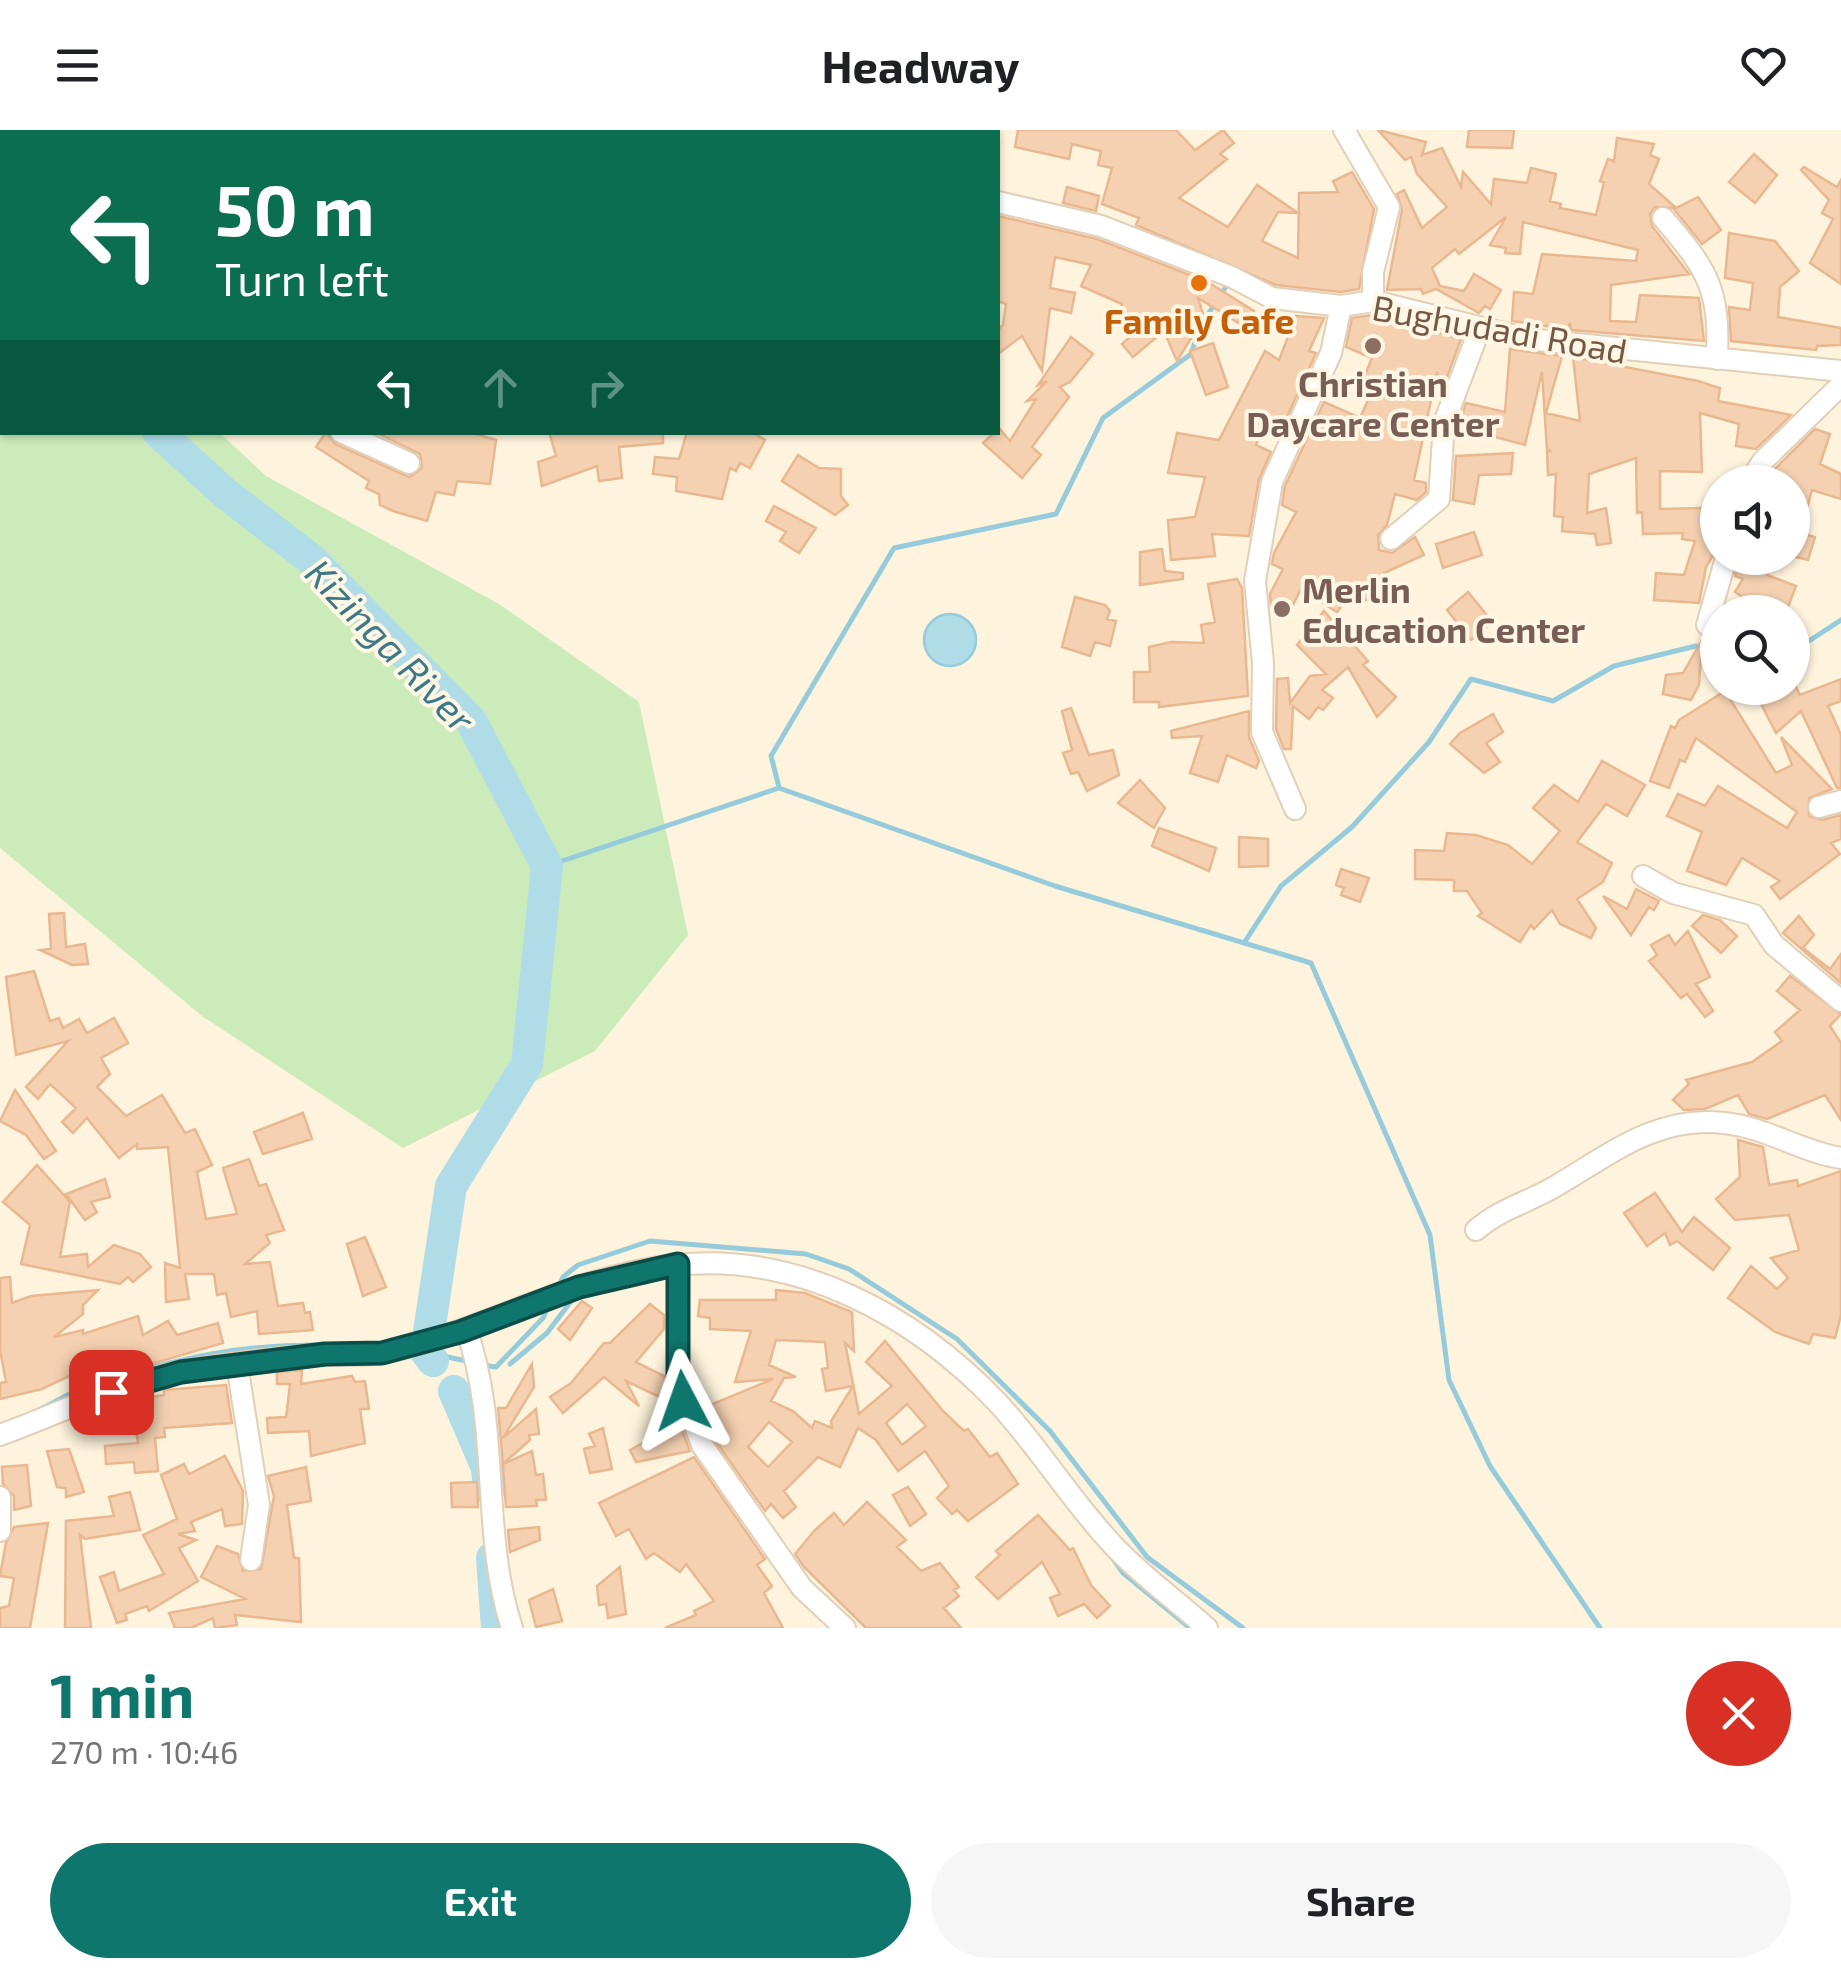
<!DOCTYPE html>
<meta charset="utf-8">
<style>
:root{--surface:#fff;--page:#f6f6f6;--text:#202124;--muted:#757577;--accent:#0f766e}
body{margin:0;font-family:"Exo 2",sans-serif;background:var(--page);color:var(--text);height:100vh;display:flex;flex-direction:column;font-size:38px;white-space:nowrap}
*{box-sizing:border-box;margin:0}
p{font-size:32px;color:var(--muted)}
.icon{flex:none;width:55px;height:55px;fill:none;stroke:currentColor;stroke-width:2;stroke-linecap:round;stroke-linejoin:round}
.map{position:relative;height:1498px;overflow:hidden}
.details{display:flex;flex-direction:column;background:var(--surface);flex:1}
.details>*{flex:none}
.top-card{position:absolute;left:0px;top:0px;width:1000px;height:305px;box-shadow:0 2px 8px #0004;background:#0b6e4f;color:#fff;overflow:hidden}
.buttons{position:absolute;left:1700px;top:335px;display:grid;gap:20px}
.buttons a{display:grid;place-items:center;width:110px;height:110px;border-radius:50%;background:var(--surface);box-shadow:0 2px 8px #0004;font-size:50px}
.pin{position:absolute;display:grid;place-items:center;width:85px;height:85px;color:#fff;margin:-42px;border-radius:20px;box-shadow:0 5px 15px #0006}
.me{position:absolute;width:110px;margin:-55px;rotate:356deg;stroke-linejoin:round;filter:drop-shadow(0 0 8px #0008)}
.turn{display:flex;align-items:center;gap:35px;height:210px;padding:0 50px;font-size:45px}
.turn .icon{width:130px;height:130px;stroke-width:2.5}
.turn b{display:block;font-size:70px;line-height:85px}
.lanes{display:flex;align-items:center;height:95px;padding:0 50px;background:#0003;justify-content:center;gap:50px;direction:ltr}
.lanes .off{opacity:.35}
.round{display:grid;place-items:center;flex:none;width:105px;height:105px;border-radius:52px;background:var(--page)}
.head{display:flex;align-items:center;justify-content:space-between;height:170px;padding:0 50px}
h1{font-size:60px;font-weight:700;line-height:75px;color:var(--accent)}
.cta{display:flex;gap:20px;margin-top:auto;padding:20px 50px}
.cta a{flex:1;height:115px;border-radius:60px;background:var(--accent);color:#fff;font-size:40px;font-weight:700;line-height:115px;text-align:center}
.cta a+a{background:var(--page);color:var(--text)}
header{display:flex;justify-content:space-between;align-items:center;height:130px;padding:0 50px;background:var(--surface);font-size:45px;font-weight:700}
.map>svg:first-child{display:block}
.green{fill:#cbecba}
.water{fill:#b0dce8;stroke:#95cbdb;stroke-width:2.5}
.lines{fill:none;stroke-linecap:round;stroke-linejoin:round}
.stream{stroke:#95cbdb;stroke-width:5}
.river{stroke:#b0dce8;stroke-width:32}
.building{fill:#f5d1b2;stroke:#e9b891;stroke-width:2.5;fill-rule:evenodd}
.street-casing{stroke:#e2cfb8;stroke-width:24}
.street{stroke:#fff;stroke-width:20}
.route-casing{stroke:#0a4d48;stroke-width:25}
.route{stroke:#0f766e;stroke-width:18}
.food-dot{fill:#e8710a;stroke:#fff6e4;stroke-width:4}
.education-dot{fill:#8d6e63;stroke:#fff6e4;stroke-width:4}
.labels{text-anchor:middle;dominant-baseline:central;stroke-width:8;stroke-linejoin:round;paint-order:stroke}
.food-label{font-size:35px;font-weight:bold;fill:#c56008;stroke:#fff6e4}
.street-label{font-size:35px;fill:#745844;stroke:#fff6e4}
.education-label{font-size:35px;font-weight:bold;fill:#785e54;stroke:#fff6e4}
.water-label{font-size:38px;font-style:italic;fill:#3c788a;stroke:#fff6e4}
</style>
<header><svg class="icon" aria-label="menu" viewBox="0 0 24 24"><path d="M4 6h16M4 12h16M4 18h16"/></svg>Headway<svg class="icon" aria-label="heart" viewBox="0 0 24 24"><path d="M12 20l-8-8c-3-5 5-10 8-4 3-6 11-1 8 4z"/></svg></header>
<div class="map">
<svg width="1841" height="1498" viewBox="0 0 1841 1498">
<rect width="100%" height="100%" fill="#fef3dc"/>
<path class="green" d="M0 0 2 302 220 303 266 346 499 474 639 572 688 805 595 921 403 1018 202 886 0 718Z"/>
<path class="water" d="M924 510a26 26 0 1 1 52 0a26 26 0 1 1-52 0Z"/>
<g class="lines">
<path class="stream" d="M1792 522 1841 490
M779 657 771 626 894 418 1056 384 1103 288 1191 224 1201 195 1229 152
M547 736 779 658 1055 756 1311 833 1430 1105 1449 1250 1490 1336 1600 1498
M1244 813 1281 756 1352 697 1429 612 1471 549 1553 571 1614 536 1696 516 1718 529
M557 1159 563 1147 578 1135 650 1111 806 1124 849 1139 957 1209 1050 1301 1147 1427 1243 1498
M424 1222 471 1232
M510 1234 547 1203 575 1166
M482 1235 496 1237 543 1188 550 1173
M106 1251C182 1227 243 1214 323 1215
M39 1280 87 1255
M1111 1426 1123 1443 1190 1498"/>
<path class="river" d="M0 121 2 126
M158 302 226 364 312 430 471 591 547 736 527 934 451 1056 426 1222 433 1231
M454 1261 487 1338 489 1359
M492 1428 497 1498"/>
</g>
<path class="building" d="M1018 0H1176L1195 20 1223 0 1234 13 1220 24 1227 29 1179 68 1228 97 1257 55 1298 83 1278 82 1262 111 1298 128 1299 63 1338 62 1333 51 1352 42 1374 79 1359 159 1341 162 1276 155 1136 95 1139 88 1102 74 1112 38 1098 35 1101 21 1072 14 1069 29 1015 17Z
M1378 0 1426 12 1422 25 1442 18 1461 57 1463 42 1491 74 1494 49 1527 53 1531 38 1556 44 1550 71 1561 74 1560 78 1596 85 1604 52 1600 51 1608 29 1614 31 1617 8 1654 14 1650 25 1659 29 1649 54 1676 78 1698 67 1721 100 1702 114 1673 78 1655 77 1650 84 1652 96 1689 144 1611 155 1610 191 1636 192 1640 165 1699 168 1704 211 1571 200 1570 193 1568 199 1512 191 1514 162 1533 164 1542 124 1636 131 1638 120 1523 92 1520 124 1505 123 1506 118 1490 115 1506 87 1459 124 1455 119 1432 138 1440 156 1464 161 1474 144 1501 160 1490 179 1485 176 1479 183 1436 159 1423 164 1421 159 1387 160 1402 80 1397 64 1404 60 1422 98 1447 77 1417 44 1411 27 1405 30Z
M1469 0H1514L1512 18 1467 17Z
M1754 24 1777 45 1755 73 1729 52Z
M1804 37 1837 57 1841 50V154L1810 133 1833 89 1822 83 1829 70 1801 40Z
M1067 57 1099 66 1096 81 1063 73Z
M998 86 1097 109 1208 152 1254 181 1245 197 1198 168 1204 187 1177 231 1164 201 1133 227 1122 214 1134 203 1116 191 1122 174 1081 156 1091 135 1055 127 1050 158 1075 163 1071 183 1050 178 1042 241 1022 206 998 224V200L1003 195 1006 174 998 171Z
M1729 103 1775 111 1799 141 1780 157 1778 187 1841 198V215L1817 216 1816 220 1731 211 1729 177 1750 180 1753 153 1725 148Z
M1372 185 1461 209 1440 266 1437 242 1414 350 1426 353V362L1417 370 1395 364 1387 395 1378 405 1379 420 1392 423 1415 407 1424 425 1384 443 1391 463 1372 472 1370 468 1359 474 1352 462 1337 482 1301 459 1288 485 1271 476 1270 464 1283 439 1272 434 1274 423 1296 382 1282 375 1285 356 1324 272 1360 288 1376 252 1364 247 1372 228 1346 217 1352 188Z
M1296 186 1324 188 1309 221 1316 223 1282 298 1266 290 1256 315 1271 322 1259 349 1249 406 1212 404 1215 426 1171 430 1168 390 1195 387 1205 347 1168 343 1177 303 1219 310 1265 221 1279 230Z
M1071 207 1093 224 1070 252 1060 257 1069 267 1032 317 1041 325 1022 348 983 313 999 298 1010 311 1036 269 1027 271 1047 251 1038 255Z
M1213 213 1228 257 1206 265 1190 221Z
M1510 219 1562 226 1546 283 1580 291 1573 227 1698 251 1720 258 1718 271 1791 285 1756 319 1736 316 1739 294 1700 283 1702 342 1660 341V379L1702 378 1718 384V417L1706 437 1699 473 1654 470 1656 443 1684 445 1695 411 1682 409 1683 403 1643 404 1642 382 1637 383 1636 328 1589 344 1587 383 1606 378 1611 413 1597 415 1595 404 1562 401 1563 387 1554 386 1556 344 1548 345 1547 322 1551 321 1547 320 1542 242 1525 315 1458 297 1466 273 1505 282Z
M1815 299 1830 304 1820 334 1841 344V369L1812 360 1800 403 1815 407 1808 430 1792 426V352H1768L1774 340Z
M326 302 335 314 409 347 422 338 420 324 375 302H469L496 310 490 354 457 351 454 365 436 362 427 391 393 381 380 375 379 364 366 358 369 351 316 317Z
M549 302H663V313L619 317 622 348 599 351 597 336 542 356 538 332 556 326Z
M687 302H752L765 310 750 338 740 333 736 341 730 338 722 369 676 361 677 347 653 344 655 327 679 329Z
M1513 323 1511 344 1479 345 1474 374 1453 370 1456 326Z
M798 325 819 338 841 339V366L848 375 835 385 782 351Z
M774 376 816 398 799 423 780 411 786 402 766 391Z
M1474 402 1482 425 1443 438 1436 414Z
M1162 419 1165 441 1183 443V449L1140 455V422Z
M1739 428H1773L1767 445 1796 456 1786 482H1731L1741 466 1735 462 1743 449 1735 446Z
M1237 449 1242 458 1248 566 1159 577V572H1134V542H1150L1149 517 1171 512 1204 513 1201 495 1215 492 1208 454Z
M1468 462 1490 489 1485 492 1488 496 1471 510 1447 480Z
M1075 467 1105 475 1110 481 1107 489 1116 491 1110 516 1095 512 1090 526 1062 517Z
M1324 481 1368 531 1363 535 1396 567 1377 587 1348 537 1322 560 1333 568 1323 580 1318 577 1309 589 1293 576 1291 619H1284L1276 599 1277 549 1288 548 1290 573 1310 546 1326 544 1297 515Z
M1702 510 1699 555 1691 570 1663 564 1666 545 1683 543Z
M1841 549V571L1828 576 1841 605V658H1837L1801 581 1776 603 1753 558 1795 555 1800 565Z
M1725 561 1776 643 1792 635 1781 607 1832 659 1809 668V686L1822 690 1841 685V709L1831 713 1840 724 1780 769 1771 757 1780 751 1742 728 1726 755 1687 741 1702 702 1667 686 1678 664 1705 676 1718 656 1787 698 1797 682 1696 608 1685 632 1680 630 1669 658 1650 651 1671 596 1675 598 1679 590Z
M1071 578 1089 625 1113 620 1119 645 1087 661 1078 642 1071 644 1063 623 1072 620 1062 581Z
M1249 581V607L1259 631 1256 638 1227 625 1218 652 1190 643 1202 606 1172 608 1171 601Z
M1493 584 1503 602 1486 613 1500 632 1484 643 1450 614 1460 603Z
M1602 631 1645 655 1627 686 1606 674 1577 712 1612 733 1603 752 1577 769 1596 798 1591 808 1560 794 1552 780 1534 799 1531 795 1520 812 1478 786 1482 783 1467 761H1454V750L1415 749V720L1444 721 1447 703 1476 705 1508 715 1532 734 1560 701 1533 678 1554 655 1578 672Z
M1140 650 1165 678 1154 698 1118 673Z
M1159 698 1216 718 1209 741 1152 716Z
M1239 707 1268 709V736L1239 737Z
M1341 739 1369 748 1360 772 1341 765 1344 758 1336 755Z
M1636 759 1659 771 1654 780 1649 777 1631 805 1603 766 1627 779Z
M64 783 66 817 85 814 88 834 72 835 40 820 51 819 49 784Z
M1703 785 1720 790 1737 806 1721 823 1692 796Z
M1799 786 1814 805 1803 818 1830 839 1841 824V853L1783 803Z
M1688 801 1710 847 1696 854 1713 881 1705 887 1687 864 1681 868 1649 831 1657 825 1651 815 1669 805 1675 815Z
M34 841 50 891 59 888 63 898 79 889 87 903 114 888 128 913 101 928 110 944 97 957 126 986 162 965 185 1003 195 999 212 1035 197 1042 206 1089 237 1084 223 1038 249 1029 259 1056 266 1054 284 1100 266 1105 270 1113 245 1134 270 1132 278 1176 303 1173 305 1183 310 1182 313 1200 259 1204 257 1181 231 1187 226 1163 217 1165 214 1144H185L189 1169 166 1172 165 1133 180 1138 168 1017 137 1019V1014L119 1028 87 988 73 1003 62 992 76 978 50 954 38 969 26 957 68 911 16 925 6 847Z
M1790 846 1841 884 1830 896 1841 913V990L1825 965 1767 989 1749 984 1738 965 1705 979 1684 980 1673 970 1689 954 1686 950 1752 932 1782 911 1775 902 1800 880 1777 861Z
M15 960 56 1021 44 1029 26 1005 0 991Z
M303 983 312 1009 263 1024 254 1002Z
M1738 1010 1763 1017 1769 1055 1797 1050 1798 1056 1841 1041V1185L1835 1208 1813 1204 1809 1214 1775 1202 1728 1168 1751 1136 1777 1159 1788 1148 1771 1128 1799 1120 1789 1085 1735 1090 1716 1069 1740 1047Z
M37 1035 70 1072 60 1127 87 1124 88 1137 114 1115 140 1124 151 1137 133 1152 128 1147 120 1154 21 1134 30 1095 3 1072Z
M105 1049 110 1067 91 1072 97 1082 85 1090 66 1064Z
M1655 1063 1682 1102 1694 1087 1730 1118 1713 1140 1677 1111 1670 1115 1665 1103 1647 1116 1624 1083Z
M365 1107 386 1157 363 1166 347 1114Z
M10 1147 12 1173 31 1166 98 1160 83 1175V1184L54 1207 83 1200V1204L138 1186 143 1205 168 1191 177 1205 218 1193 223 1213 124 1242 122 1236 99 1247 96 1241 83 1247 80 1241 42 1259 0 1269V1253L6 1252 0 1220V1148Z
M776 1160 805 1163 852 1182 854 1221 845 1213 859 1284 892 1256 866 1232 885 1211 943 1281 964 1301 968 1299 990 1327 997 1323 1018 1354 968 1391 957 1380 952 1384 937 1368 949 1356 925 1321 898 1341 876 1310 858 1298 840 1337 818 1327 784 1361 796 1377 783 1388 771 1374 765 1381 714 1309 703 1278 773 1249 735 1252 751 1201 710 1199V1188L698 1186 700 1170H776ZM776 1210 825 1212 828 1238 822 1239 826 1261 853 1256 831 1291 832 1298 815 1291 812 1298 793 1281 771 1271 784 1248 796 1247 769 1235ZM907 1274 926 1296 902 1315 886 1293ZM769 1292 792 1312 768 1337 748 1317Z
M582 1171 592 1178 570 1210 558 1199Z
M650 1174 664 1185V1199L636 1232 664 1246 668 1261 664 1269 626 1251 639 1276 604 1247 563 1283 550 1267 571 1253 604 1213H610Z
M532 1234 534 1257 503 1308 536 1279 539 1304 529 1305 530 1310 503 1334 498 1278H506Z
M302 1240 301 1254 352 1246 355 1252 365 1251 369 1279H360L365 1313 311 1326 309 1301 268 1303 267 1288 286 1287 287 1280 290 1254H277V1242Z
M226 1255 232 1293 164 1298 165 1307 155 1308 158 1341 135 1343 134 1332 106 1334 105 1316 138 1313 131 1270 164 1265V1260Z
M679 1293 690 1321 636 1332 630 1320Z
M603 1298 612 1339 590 1343 584 1319 595 1316 589 1304Z
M69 1319 84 1362 66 1367V1358L57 1357 47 1321Z
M532 1321 536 1345 543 1344 546 1370H536L537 1376 506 1377 503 1334Z
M225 1326 243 1361 242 1394 225 1396 222 1379 191 1392 195 1401 178 1404 196 1410 179 1418 198 1451 149 1481 147 1476 125 1484 127 1490 117 1493 100 1447 114 1442 119 1461 164 1444 143 1405 177 1389 161 1345 184 1334 189 1344Z
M694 1327 765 1429 757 1435 772 1456 764 1463 783 1498H665L696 1485 694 1481 714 1471 686 1434 680 1442 654 1423 646 1429 629 1399 616 1406 599 1373Z
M27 1335 31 1376 14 1380V1366L3 1354 2 1337Z
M306 1337 311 1371 287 1375 294 1428H299L301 1492 235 1485 237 1495 215 1498 213 1488 191 1498H175L169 1483 245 1469 201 1447 217 1416 238 1424 243 1441 261 1439 274 1366 268 1346Z
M477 1352 478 1377H452L451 1353Z
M908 1357 926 1384 910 1396 893 1365Z
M130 1362 140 1400 85 1409 80 1405 91 1498H65L66 1391 114 1386 109 1367Z
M867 1372 906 1410 897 1417 921 1441 940 1433 959 1457 954 1460 959 1466 944 1478 961 1498H866L804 1437 795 1424 814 1401 834 1383 844 1395Z
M1038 1385 1070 1420 1073 1418 1091 1455 1110 1476 1097 1488 1084 1474 1058 1486 1050 1468 1060 1464 1042 1432 998 1469 976 1447 1000 1425 996 1421Z
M48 1393 30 1498H0V1478L9 1476 14 1448 0 1446 6 1413 14 1397Z
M539 1397 540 1410 510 1422 508 1400Z
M620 1437 626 1484 608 1488 606 1474 599 1475 597 1456Z
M553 1459 562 1491 536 1497 529 1470Z"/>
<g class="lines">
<g class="street-casing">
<path id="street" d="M126 0 127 2
M941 0 943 2
M1344 0 1389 77 1373 142V171
M246 2 254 0
M998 72 1101 96 1232 147 1272 168 1341 176 1373 171 1528 209 1841 241
M1663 88C1708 140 1720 159 1717 229
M341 302 409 333
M1749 352 1763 331 1841 255
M1391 409 1439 369 1444 293 1480 198
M1707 495 1726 428
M1819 677 1841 671
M1295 679 1262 602 1263 533 1255 451 1272 352 1331 223 1341 176
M1643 746 1673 763 1754 785 1774 815 1841 871
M1476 1100C1500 1079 1529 1072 1556 1056 1609 1025 1657 985 1724 993 1766 997 1801 1022 1841 1028
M678 1134V1249L702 1315 802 1458 845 1498
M466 1199C501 1296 480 1401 512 1498
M237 1234 259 1375 251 1430
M0 1305C61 1283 121 1252 185 1241 229 1233 275 1228 320 1225 342 1223 366 1227 388 1222 485 1200 576 1145 676 1135 798 1122 914 1185 997 1272 1038 1316 1070 1369 1111 1413 1139 1444 1175 1469 1207 1498
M0 1367V1401"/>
</g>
<use href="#street" class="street"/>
</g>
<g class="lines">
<g class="route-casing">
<path id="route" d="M111 1262 181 1242 325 1224 382 1223 460 1202 579 1157 678 1134V1249L683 1271"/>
</g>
<use href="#route" class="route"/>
</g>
<circle class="food-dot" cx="1199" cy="153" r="10"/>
<g class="education-dot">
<circle cx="1373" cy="216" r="10"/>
<circle cx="1282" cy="479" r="10"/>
</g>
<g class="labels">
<g class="food-label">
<text x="1199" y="190">Family Cafe</text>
</g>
<g class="street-label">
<text transform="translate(1500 198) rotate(10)">Bughudadi Road</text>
</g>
<g class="education-label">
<text x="1373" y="253">Christian<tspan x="1373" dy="40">Daycare Center</tspan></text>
<text x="1302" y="459" text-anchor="start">Merlin<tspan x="1302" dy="40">Education Center</tspan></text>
</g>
<g class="water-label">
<text transform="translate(391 515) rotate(46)">Kizinga River</text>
</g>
</g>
</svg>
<div class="buttons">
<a><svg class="icon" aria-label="sound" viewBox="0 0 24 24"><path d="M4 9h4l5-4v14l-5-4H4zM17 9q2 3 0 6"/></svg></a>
<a><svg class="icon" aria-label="search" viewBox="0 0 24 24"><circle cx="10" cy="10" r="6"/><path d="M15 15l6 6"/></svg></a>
</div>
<div class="pin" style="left:111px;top:1262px;background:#d93025"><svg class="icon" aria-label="arrive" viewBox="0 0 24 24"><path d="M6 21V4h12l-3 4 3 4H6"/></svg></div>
<svg class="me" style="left:683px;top:1271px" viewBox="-20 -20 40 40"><path d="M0-17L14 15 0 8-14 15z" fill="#0f766e" stroke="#fff" stroke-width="4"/></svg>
<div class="top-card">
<div class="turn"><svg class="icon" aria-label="left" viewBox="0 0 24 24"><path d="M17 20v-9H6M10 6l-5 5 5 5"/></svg><div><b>50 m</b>Turn left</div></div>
<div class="lanes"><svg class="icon" aria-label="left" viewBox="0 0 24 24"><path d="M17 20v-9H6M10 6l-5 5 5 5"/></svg><svg class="icon off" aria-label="ahead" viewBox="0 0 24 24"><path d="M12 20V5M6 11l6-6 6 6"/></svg><svg class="icon off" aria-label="right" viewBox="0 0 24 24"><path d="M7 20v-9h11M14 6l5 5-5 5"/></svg></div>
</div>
</div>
<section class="details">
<div class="head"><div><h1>1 min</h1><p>270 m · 10:46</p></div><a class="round" style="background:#d93025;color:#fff"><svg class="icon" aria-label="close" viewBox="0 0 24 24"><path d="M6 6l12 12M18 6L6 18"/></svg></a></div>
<div class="cta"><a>Exit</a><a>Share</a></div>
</section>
